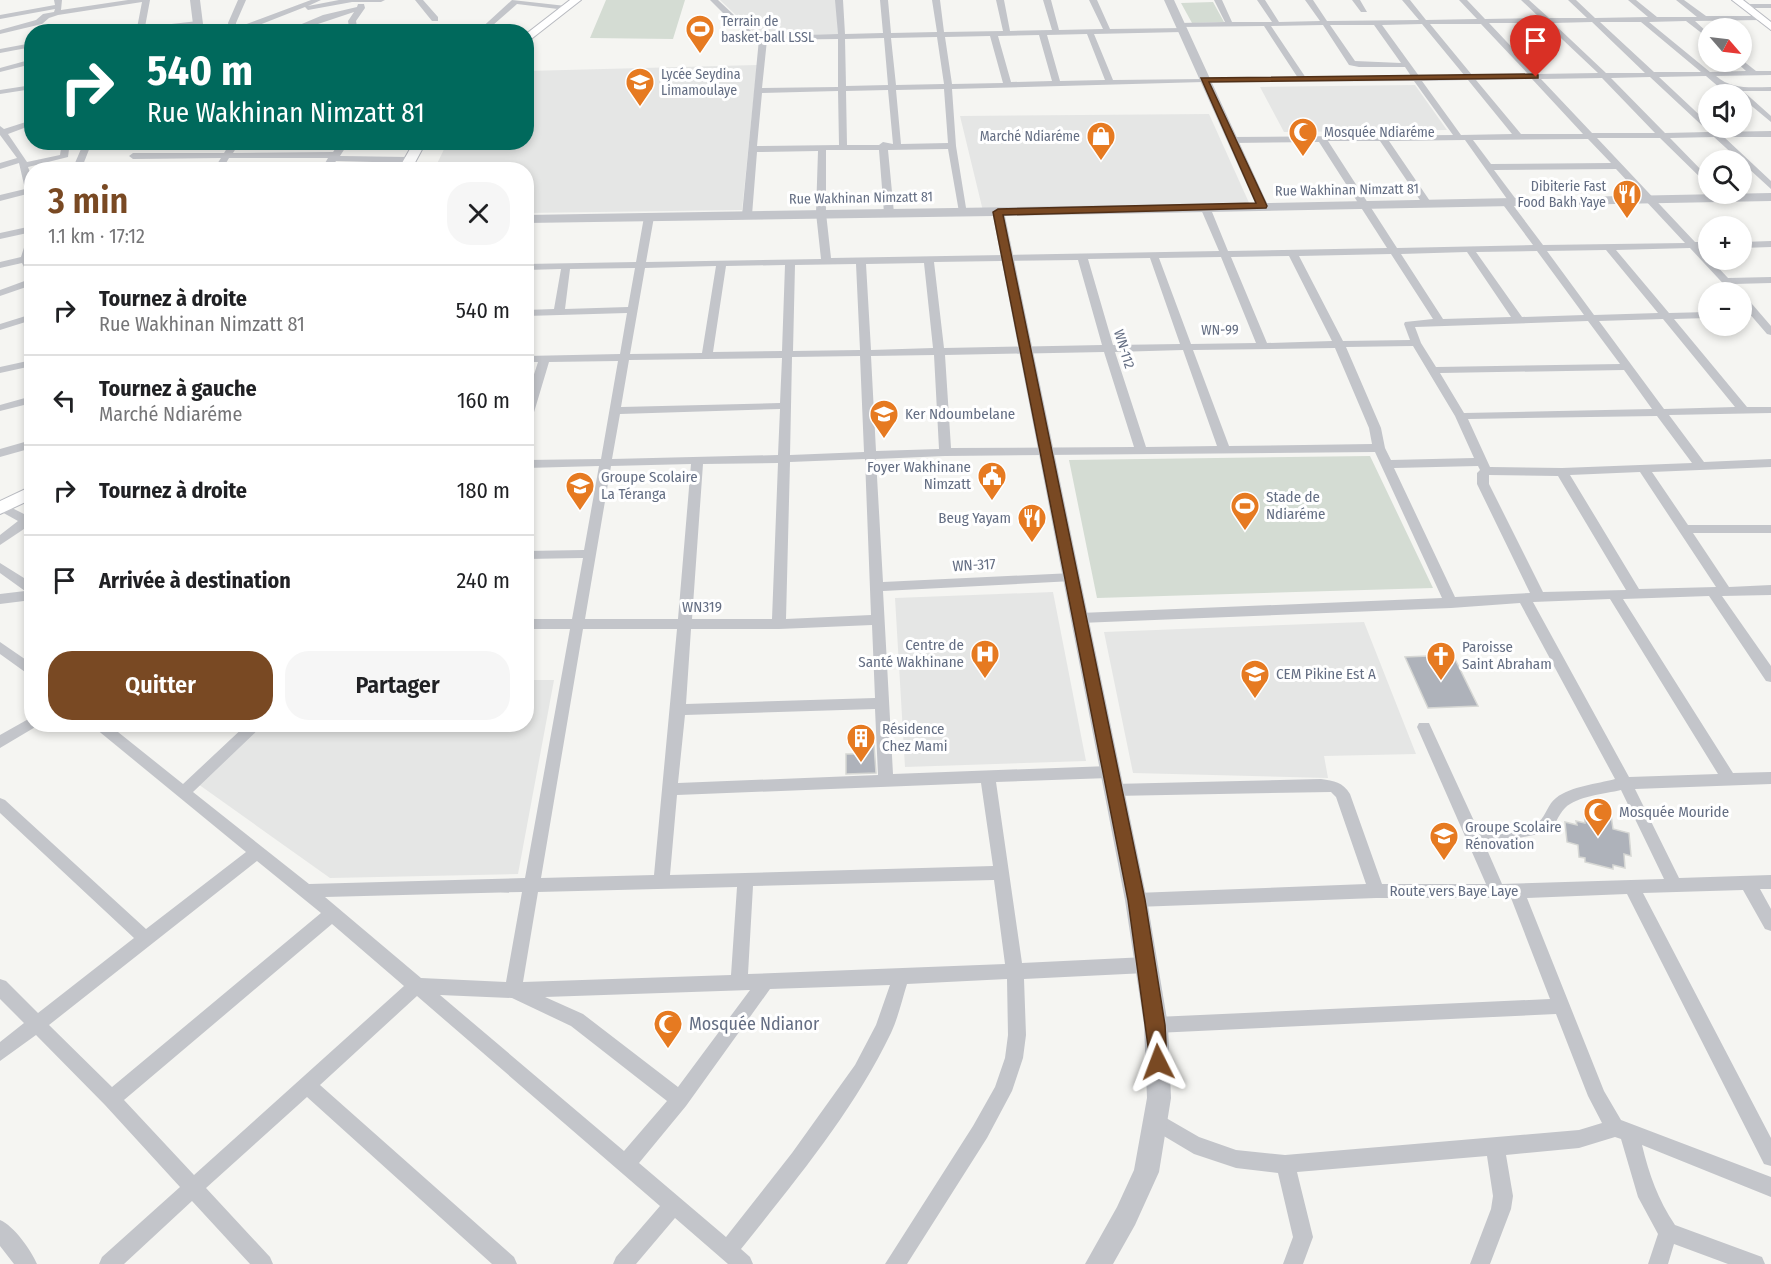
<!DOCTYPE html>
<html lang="fr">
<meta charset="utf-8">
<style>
:root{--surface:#fff;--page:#f6f6f6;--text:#202124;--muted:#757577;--line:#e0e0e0;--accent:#794923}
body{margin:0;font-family:"Fira Sans Condensed",sans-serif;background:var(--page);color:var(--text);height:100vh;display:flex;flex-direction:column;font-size:22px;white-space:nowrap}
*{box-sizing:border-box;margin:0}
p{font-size:20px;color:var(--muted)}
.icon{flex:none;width:33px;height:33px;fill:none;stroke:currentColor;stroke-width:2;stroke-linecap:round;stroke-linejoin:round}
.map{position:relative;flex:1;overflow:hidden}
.panel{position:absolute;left:24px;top:162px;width:510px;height:570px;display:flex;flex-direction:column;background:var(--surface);border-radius:24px;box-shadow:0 3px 9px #0003}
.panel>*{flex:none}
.top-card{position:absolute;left:24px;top:24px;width:510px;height:126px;border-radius:24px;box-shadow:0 3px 9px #0003;background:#00695c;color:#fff;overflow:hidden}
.needle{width:39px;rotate:118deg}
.buttons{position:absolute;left:1698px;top:18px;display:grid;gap:12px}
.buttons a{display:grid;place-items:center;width:54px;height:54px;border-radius:50%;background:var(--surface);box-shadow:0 3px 9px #0003;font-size:30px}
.pin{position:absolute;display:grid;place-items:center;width:51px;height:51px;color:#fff;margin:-62px -26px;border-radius:50% 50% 50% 0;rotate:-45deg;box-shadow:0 0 6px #0007}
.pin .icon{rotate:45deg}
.me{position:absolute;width:66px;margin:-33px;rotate:357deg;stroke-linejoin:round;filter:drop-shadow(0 0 4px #0008)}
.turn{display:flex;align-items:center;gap:21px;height:126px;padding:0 24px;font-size:27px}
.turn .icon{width:78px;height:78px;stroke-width:2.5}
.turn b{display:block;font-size:42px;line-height:51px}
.round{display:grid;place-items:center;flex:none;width:63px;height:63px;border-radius:24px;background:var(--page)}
.head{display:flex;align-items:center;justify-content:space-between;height:102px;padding:0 24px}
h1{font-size:36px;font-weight:600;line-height:45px;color:var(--accent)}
.primary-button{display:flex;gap:12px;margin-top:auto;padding:12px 24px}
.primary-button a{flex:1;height:69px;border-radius:24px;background:var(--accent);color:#fff;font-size:24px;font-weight:600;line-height:69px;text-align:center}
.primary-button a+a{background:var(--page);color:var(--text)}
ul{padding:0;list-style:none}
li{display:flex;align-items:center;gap:18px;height:90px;padding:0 24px;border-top:2px solid var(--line)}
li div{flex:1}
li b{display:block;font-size:22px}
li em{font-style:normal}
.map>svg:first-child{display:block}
.built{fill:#e5e6e5}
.green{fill:#d4dcd3}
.building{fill:#aeb2ba;stroke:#d6d7d4;stroke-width:1.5}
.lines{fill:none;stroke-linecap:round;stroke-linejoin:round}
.secondary-casing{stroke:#b8bac0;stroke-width:2}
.minor{fill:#c3c5ca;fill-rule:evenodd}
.tertiary{fill:#c3c5ca;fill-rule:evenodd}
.secondary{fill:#fff;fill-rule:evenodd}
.route{fill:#794923;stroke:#4f2f17;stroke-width:1.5}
.labels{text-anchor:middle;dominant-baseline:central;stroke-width:6;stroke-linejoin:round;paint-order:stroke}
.far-poi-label{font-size:14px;fill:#646e83;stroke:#fff;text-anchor:start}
.far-street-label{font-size:14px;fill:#646e83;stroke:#fff}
.poi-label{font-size:15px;fill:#646e83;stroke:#fff;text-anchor:start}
.street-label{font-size:15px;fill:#646e83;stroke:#fff}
.near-poi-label{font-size:18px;fill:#646e83;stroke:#fff;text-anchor:start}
</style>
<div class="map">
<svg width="1771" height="1264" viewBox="0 0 1771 1264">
<rect width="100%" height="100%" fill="#f5f5f2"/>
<path class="built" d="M720 0H837L838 34 758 36Z
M757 65 742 210 527 213 526 170H434L447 143 526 142 527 71Z
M1415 85 1447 130 1284 132 1260 87Z
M1209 114 1250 205 983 211 960 116Z
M1053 592 1086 761 905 767 895 598Z
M1364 622 1416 754 1324 756 1328 778 1133 773 1104 632Z
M527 680H554L518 874 330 878 198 784 259 725 526 724Z"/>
<path class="green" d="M606 0H685L673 39 590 38Z
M1213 2 1224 22 1192 23 1181 3Z
M1370 456 1433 588 1097 598 1069 460Z"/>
<path class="building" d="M1453 655 1478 706 1428 708 1405 657Z
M874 745 876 773 846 774V754H854V746Z
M1584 810 1611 815 1613 829 1629 833 1631 856 1624 854 1625 868 1613 865V869L1585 862V858L1579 857 1578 845 1567 842 1565 822 1577 825 1576 821 1585 823Z"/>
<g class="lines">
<g class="secondary-casing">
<path id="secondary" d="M570 0H581L526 43V34Z
M1732 0H1743L1771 22V30Z
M414 142H426L411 170H398Z
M32 486V499L0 514V501Z"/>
</g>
<path class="minor" d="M54 0H62L61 10 128 0H150L145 27 198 21 202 23 144 32H115L137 28 142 2 58 15 49 18 42 24 0 34V30L36 20 43 14 54 12 55 9 0 19V15L55 5Z
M238 0H246L236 23V28L311 0H321L308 6 339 0H385L381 2H352L308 10 305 7 241 32H230L228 23Z
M415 0H423L438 17V21H432Z
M512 0 566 6 570 8 566 10 517 4 485 32H477Z
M710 0H718L753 33 763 36 838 34 835 0H843L845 34 883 33 880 0H888L891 33 937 32 932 0H940L944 32 1003 31 996 0H1004L1010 31 1052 30 1043 0H1051L1059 30 1103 29 1089 0H1097L1110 29 1185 28 1186 30 1182 32 1094 34 1113 80 1298 78 1264 26 1180 27 1176 25 1180 23 1225 22 1214 0H1222L1232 22H1272L1257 0H1265L1279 22 1320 21 1305 0H1313L1327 21 1419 20 1402 0H1410L1426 20 1477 19 1459 0H1467L1485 19 1540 18 1521 0H1529L1549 18H1587L1568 0H1576L1595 18 1648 17 1628 0H1636L1657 17H1697L1676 0H1684L1706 16H1763L1764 18 1760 20 1695 21 1708 33V38L1686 21 1649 22 1710 72 1746 71 1736 62 1742 60 1756 71H1771V75L1716 76C1732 90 1751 87 1771 87V91H1743L1771 116V122L1742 98V94L1720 88 1706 76 1659 77 1708 123V128H1713L1718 132 1771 131V137H1724L1771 181V189L1714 137 1670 138 1708 177V185L1660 138H1597L1695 242H1708V248H1700L1708 260H1711L1728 278 1771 277V283L1734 284 1741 292H1731L1690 248 1616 250 1669 313 1708 312V318L1674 319 1747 407H1771V413L1669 415 1704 462 1771 459V467L1652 472 1688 525H1771V533H1693L1729 587 1771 585V595L1722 596 1771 666V682L1766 681 1709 596 1623 599 1733 773 1771 772V784L1635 789 1679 878 1771 875V889H1760L1771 909V931L1765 929 1743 890 1643 893 1771 1138V1166L1764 1164 1627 894 1527 898 1604 1091 1621 1120 1771 1177V1197L1642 1145C1649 1174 1658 1200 1675 1225L1762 1257 1765 1264H1728L1674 1244 1668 1264H1648L1658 1234 1638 1197 1621 1139 1615 1137 1579 1148 1506 1155 1513 1196 1511 1209 1490 1264H1470L1491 1209 1493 1196 1487 1156 1297 1172 1313 1237 1303 1264H1283L1293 1237 1278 1173 1236 1168 1194 1154 1147 1126 1145 1120 1147 1114 1154 1111 1199 1137 1236 1150 1285 1155 1579 1130 1602 1123 1588 1096 1556 1014 1156 1033 1150 1031 1147 1025 1150 1019 1156 1017 1550 999 1511 898H1376L1136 907 1130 905 1128 900 1130 895 1136 893 1366 884 1336 797 1331 792 1113 796 1108 794 1105 790 1108 786 1113 784 1321 779C1334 781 1343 782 1350 794L1382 884H1486L1417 727 1419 723H1429L1480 834 1539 822C1546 815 1548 804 1556 798 1571 786 1597 784 1615 779L1520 603 1451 608 1080 623 1073 618 1080 613 1442 598 1375 452 945 456 876 459 883 582 1073 573 1079 577 1073 581 883 591 893 774 1109 766 1114 768 1116 772 1114 776 1109 778 996 782 1022 963 1146 957 1152 960 1154 965 1152 970 1146 973 1024 979 1026 1035 1023 1058 1012 1091 987 1138 907 1264H885L973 1126 995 1087 1005 1058 1008 1035 1007 979 907 984C902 1000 898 1018 891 1033 853 1112 795 1181 741 1249L750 1257 753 1264H728L675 1218 636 1264H613L616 1257 660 1206 417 996 320 1085 514 1257 517 1264H492L307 1097 206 1188 270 1257 273 1264H250L192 1201 124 1264H99L102 1257 180 1187 105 1105 36 1035 0 1061V1042L24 1023 0 999V979L6 981 38 1013 134 938 0 813V798L5 800 146 929 246 852 90 724H108L183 784 247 724H264L193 792 309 884 525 878 570 629H526V619H572L583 558 526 559V551L584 550 599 466 526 468V460L601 459 618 361 549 362 532 419 526 422V399L538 362H526V356L620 354 627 313 526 316V310L554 309 561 269 526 270V264L636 262 644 217 649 214 654 217 646 262 821 259 816 213 818 151 757 152 752 215 747 218 742 215 759 39 747 37ZM1592 22 1645 73H1606L1553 23ZM1600 22H1641L1701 72H1654ZM1489 23H1545L1598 73 1537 74ZM1422 24 1464 75 1419 76 1382 25ZM1430 24H1481L1528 74 1472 75ZM1323 25 1349 65 1359 67H1405L1411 76 1306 78 1271 26ZM1330 25H1374L1401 63 1355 61ZM1087 34 1105 80 1060 81 1047 35ZM1039 35 1052 81 1011 82 998 36ZM990 36 1003 83 952 84 945 37ZM937 37 944 84 896 85 891 38ZM884 38 888 85 846 86 845 39ZM838 39V87L762 88 767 40ZM1650 77 1709 132 1665 133 1611 78ZM1602 78 1655 133H1592L1541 79ZM1532 79 1583 134H1521L1476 80ZM1468 80 1512 134 1461 135 1422 81ZM1414 81 1453 135 1231 137 1227 140 1231 143 1319 142 1387 248 1228 251 1210 207 1205 204 1200 207 1219 251 831 258 826 213V150H879L884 213 889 216 894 213 888 150 948 149 959 212 967 214 956 146 952 89 1204 82ZM944 89 948 143 901 144 896 90ZM888 90 893 144 883 142 879 145H847L846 91ZM838 91 839 145 757 146 762 93ZM1588 139 1611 163 1491 164 1473 140ZM1465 140 1507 199 1501 202 1533 245 1397 248 1328 141H1380L1424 206 1427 207 1432 204 1389 141ZM1616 169 1685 243 1543 245 1513 205 1518 202 1494 170ZM1606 250 1658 313 1594 315 1547 251ZM1537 251 1584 315 1522 317 1476 252ZM1467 252 1511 317 1443 319 1401 254ZM1391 254 1433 319 1405 322 1404 324 1410 340 1343 341 1299 256ZM1289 256 1332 341 1267 343 1231 257ZM1221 257 1256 343 1191 344 1159 258ZM1150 258 1180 344 1113 345 1088 259ZM1078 260 1102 345 944 348 934 262ZM924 263 933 348 871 350 866 264ZM856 264 860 350 793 351 795 265ZM785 265 782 351 713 352 726 266ZM716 266 702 353 630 354 645 268ZM635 268 628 307 565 309 570 269ZM1663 319 1735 407 1664 409 1599 321ZM1588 321 1620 364 1436 367 1421 343 1415 327ZM1413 346 1455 416 1474 458 1391 460 1385 448 1381 428 1346 347ZM1335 348 1369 428 1372 444 1229 446 1193 350ZM1183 350 1217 446 1146 447 1115 352ZM1104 352 1134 447 951 448 945 355ZM934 355 939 449 876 451 871 356ZM860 356 864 452 790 455 792 357ZM782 358 780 403 621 407 629 360ZM1624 370 1652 409 1464 413 1440 373ZM780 409 778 455 612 459 620 414ZM1657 416 1692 463 1562 468 1490 467 1468 419ZM865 459 871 615 786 619 790 462ZM778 463 772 619H692L703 464ZM691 464 678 619H585L611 466ZM1478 466 1480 470 1477 473V484L1530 593 1455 597 1394 468ZM1640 472 1716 587 1639 589 1570 475ZM1489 475 1558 476 1626 590 1543 592 1489 484ZM1610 599 1718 774 1629 777 1533 602ZM872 625 875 698 686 704 691 629H779ZM583 629H677L654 875 541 878ZM875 709 878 775 678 783 685 715ZM981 783 993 866 670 875 677 795ZM1621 790 1664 879 1502 884 1485 845 1548 832C1556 825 1558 815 1565 808 1577 796 1605 794 1621 790ZM257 861 321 913 112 1087 49 1025ZM994 880 1005 964 748 974 753 886ZM737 887 731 975 523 982 538 892ZM522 892 506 982 421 978 325 897ZM332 924 404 986 194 1175 124 1100ZM890 985 876 1025 855 1065 792 1153 726 1237 639 1163 686 1106 770 989ZM750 990 678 1087 583 1014 545 997ZM440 995 512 998 571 1026 667 1101 624 1151Z
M1352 0H1360L1367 12H1361Z
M358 4H364L365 8 356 21 358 32H350L348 21 354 12 294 32H283L323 15 357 7Z
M1742 4H1771V8H1742Z
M32 43V47L0 53V49Z
M29 60H32V64L0 72V68Z
M32 85V89L0 94V90Z
M32 120V125L8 134 27 162 60 155 62 142H70L68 157 28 167 32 178V200L27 194 0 201V195L25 189 19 163 0 169V163L17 158 0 135V126L4 129Z
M84 142H92L81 170H72Z
M231 142H240L233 153 333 152 340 142H349L340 156 409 157 413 160 409 163 336 161 330 170H321L328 158H229L222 170H213L221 158 133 159 129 156 133 153H224Z
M32 226V232L0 239V233Z
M32 235V285L0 296V290L30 279 22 263 0 268V262L21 257 27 238Z
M1771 241V247L1742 248V242Z
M1742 296 1746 297 1771 326V335L1767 334 1742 305Z
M32 314V320L0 330V324Z
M32 360V366L0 373V367Z
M32 396V403L0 411V405Z
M28 441H32V448L0 457V449Z
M2 503 32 518V528L27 527 0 545V535L18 521 0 511V504Z
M0 563 32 583V600L0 604V594L25 591 0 573Z
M0 642 32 664V677L0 654Z
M32 717V724L37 726 0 748V735Z
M0 1220C14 1226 31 1250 37 1264H14L0 1246Z"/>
<path class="tertiary" d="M190 0H200L204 32H194Z
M1164 0H1174L1267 203 1771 193V201L1005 216 1147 900 1168 1025 1171 1098 1159 1172 1135 1225 1113 1264H1085L1117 1207 1134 1170 1147 1098 1144 1025 1125 900 993 216 526 223V215L1255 203Z"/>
<use href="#secondary" class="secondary"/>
</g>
<path class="route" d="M1536 74 1538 75V78L1209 82 1267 206 1266 208 1003 215 1145 900 1165 1025 1167 1062 1164 1068 1158 1070 1151 1068 1128 900 993 212 998 209 1256 203 1201 78Z"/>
<defs>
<g id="stadium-pin" transform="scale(1.5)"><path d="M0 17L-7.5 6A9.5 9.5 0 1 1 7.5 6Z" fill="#e67a21" stroke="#fff"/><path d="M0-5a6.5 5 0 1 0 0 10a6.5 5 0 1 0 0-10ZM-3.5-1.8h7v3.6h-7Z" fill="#fff"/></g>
<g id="school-pin" transform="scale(1.5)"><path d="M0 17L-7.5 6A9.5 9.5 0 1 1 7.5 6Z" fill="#e67a21" stroke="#fff"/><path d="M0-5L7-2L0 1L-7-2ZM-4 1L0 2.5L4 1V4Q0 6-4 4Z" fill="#fff"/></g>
<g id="mosque-pin" transform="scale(1.5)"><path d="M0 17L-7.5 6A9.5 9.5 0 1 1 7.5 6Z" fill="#e67a21" stroke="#fff"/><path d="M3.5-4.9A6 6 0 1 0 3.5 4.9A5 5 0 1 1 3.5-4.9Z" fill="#fff"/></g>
<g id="shop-pin" transform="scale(1.5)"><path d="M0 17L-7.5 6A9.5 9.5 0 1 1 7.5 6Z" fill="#e67a21" stroke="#fff"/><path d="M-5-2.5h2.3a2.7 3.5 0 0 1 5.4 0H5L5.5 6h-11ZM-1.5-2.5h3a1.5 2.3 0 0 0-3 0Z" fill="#fff"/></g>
<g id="restaurant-pin" transform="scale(1.5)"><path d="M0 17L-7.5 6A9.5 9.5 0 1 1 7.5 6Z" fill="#e67a21" stroke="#fff"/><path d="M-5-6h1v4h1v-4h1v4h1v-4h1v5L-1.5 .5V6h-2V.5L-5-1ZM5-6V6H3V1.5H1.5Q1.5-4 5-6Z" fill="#fff"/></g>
<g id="civic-pin" transform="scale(1.5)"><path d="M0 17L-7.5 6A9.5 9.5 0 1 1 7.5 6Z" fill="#e67a21" stroke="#fff"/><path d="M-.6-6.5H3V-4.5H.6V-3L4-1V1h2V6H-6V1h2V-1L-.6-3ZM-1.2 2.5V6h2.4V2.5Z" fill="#fff"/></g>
<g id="hospital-pin" transform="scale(1.5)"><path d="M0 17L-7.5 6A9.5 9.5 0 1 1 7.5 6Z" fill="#e67a21" stroke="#fff"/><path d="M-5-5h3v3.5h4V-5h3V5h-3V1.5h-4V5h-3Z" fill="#fff"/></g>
<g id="church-pin" transform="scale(1.5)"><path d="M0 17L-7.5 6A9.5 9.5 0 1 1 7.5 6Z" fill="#e67a21" stroke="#fff"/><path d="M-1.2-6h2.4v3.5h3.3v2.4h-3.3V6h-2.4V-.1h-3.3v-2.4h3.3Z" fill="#fff"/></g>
<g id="building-pin" transform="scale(1.5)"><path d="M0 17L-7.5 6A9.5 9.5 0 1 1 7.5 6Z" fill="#e67a21" stroke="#fff"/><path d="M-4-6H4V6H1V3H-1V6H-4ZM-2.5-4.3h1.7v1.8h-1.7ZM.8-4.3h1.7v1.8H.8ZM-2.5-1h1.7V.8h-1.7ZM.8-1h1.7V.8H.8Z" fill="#fff"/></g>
</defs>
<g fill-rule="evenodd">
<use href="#stadium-pin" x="700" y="29"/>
<use href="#school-pin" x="640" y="82"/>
<use href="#mosque-pin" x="1303" y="132"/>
<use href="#shop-pin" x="1101" y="136"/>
<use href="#restaurant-pin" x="1627" y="194"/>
<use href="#school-pin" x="884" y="414"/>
<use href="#civic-pin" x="992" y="476"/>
<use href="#school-pin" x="580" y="486"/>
<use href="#stadium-pin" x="1245" y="506"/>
<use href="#restaurant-pin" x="1032" y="518"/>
<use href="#hospital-pin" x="985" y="654"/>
<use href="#church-pin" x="1441" y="656"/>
<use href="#school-pin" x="1255" y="674"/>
<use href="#building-pin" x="861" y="738"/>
<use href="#mosque-pin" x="1598" y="812"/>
<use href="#school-pin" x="1444" y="836"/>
<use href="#mosque-pin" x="668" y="1024"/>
</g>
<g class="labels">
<g class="far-poi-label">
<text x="721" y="21">Terrain de<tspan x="721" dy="16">basket-ball LSSL</tspan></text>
<text x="661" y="74">Lycée Seydina<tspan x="661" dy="16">Limamoulaye</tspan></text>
<text x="1324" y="132">Mosquée Ndiaréme</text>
<text x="1080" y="136" text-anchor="end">Marché Ndiaréme</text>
<text x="1606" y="186" text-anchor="end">Dibiterie Fast<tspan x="1606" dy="16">Food Bakh Yaye</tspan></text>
</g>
<g class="far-street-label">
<text transform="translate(1347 190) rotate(-1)">Rue Wakhinan Nimzatt 81</text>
<text transform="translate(861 198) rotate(-1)">Rue Wakhinan Nimzatt 81</text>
<text transform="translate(1220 330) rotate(-1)">WN-99</text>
<text transform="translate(1124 349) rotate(73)">WN-112</text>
</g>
<g class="poi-label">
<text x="905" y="414">Ker Ndoumbelane</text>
<text x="971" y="467" text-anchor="end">Foyer Wakhinane<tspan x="971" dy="17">Nimzatt</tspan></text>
<text x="601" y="477">Groupe Scolaire<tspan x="601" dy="17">La Téranga</tspan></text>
<text x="1266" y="497">Stade de<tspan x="1266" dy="17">Ndiaréme</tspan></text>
<text x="1011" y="518" text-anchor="end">Beug Yayam</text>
<text x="964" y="645" text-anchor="end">Centre de<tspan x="964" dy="17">Santé Wakhinane</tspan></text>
<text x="1462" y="647">Paroisse<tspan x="1462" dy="17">Saint Abraham</tspan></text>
<text x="1276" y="674">CEM Pikine Est A</text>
<text x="882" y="729">Résidence<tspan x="882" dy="17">Chez Mami</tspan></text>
<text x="1619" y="812">Mosquée Mouride</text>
<text x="1465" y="827">Groupe Scolaire<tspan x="1465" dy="17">Rénovation</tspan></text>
</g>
<g class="street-label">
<text transform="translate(974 565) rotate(-3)">WN-317</text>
<text x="702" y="607">WN319</text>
<text x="1454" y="891">Route vers Baye Laye</text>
</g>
<g class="near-poi-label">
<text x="689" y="1024">Mosquée Ndianor</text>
</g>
</g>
</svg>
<div class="buttons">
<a><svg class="needle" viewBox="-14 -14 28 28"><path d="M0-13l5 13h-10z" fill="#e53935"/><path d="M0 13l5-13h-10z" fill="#757577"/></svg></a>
<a><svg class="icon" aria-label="sound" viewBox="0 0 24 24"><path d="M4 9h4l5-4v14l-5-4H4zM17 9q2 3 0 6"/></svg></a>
<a><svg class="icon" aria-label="search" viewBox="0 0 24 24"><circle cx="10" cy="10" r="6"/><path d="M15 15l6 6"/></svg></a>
<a>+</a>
<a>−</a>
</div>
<div class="pin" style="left:1536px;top:77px;background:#d93025"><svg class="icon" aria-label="arrive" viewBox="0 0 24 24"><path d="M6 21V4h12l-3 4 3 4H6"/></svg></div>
<svg class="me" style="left:1158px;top:1062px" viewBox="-20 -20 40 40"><path d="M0-17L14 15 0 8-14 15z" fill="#794923" stroke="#fff" stroke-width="4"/></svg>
<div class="top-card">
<div class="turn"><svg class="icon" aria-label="right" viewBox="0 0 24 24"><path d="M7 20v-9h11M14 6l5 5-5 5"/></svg><div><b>540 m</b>Rue Wakhinan Nimzatt 81</div></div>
</div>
<section class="panel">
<div class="head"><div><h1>3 min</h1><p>1.1 km · 17:12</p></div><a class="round"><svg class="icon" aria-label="close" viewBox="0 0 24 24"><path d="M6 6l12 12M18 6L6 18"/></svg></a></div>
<ul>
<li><svg class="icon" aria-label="right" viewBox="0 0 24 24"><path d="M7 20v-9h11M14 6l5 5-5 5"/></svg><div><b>Tournez à droite</b><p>Rue Wakhinan Nimzatt 81</p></div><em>540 m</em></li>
<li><svg class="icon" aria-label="left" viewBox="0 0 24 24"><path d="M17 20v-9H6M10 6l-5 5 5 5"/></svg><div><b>Tournez à gauche</b><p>Marché Ndiaréme</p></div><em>160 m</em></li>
<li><svg class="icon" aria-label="right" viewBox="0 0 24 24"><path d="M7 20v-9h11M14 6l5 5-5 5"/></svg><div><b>Tournez à droite</b></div><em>180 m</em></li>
<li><svg class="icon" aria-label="arrive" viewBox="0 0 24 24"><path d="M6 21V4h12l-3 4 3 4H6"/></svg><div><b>Arrivée à destination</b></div><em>240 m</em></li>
</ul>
<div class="primary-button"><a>Quitter</a><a>Partager</a></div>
</section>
</div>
